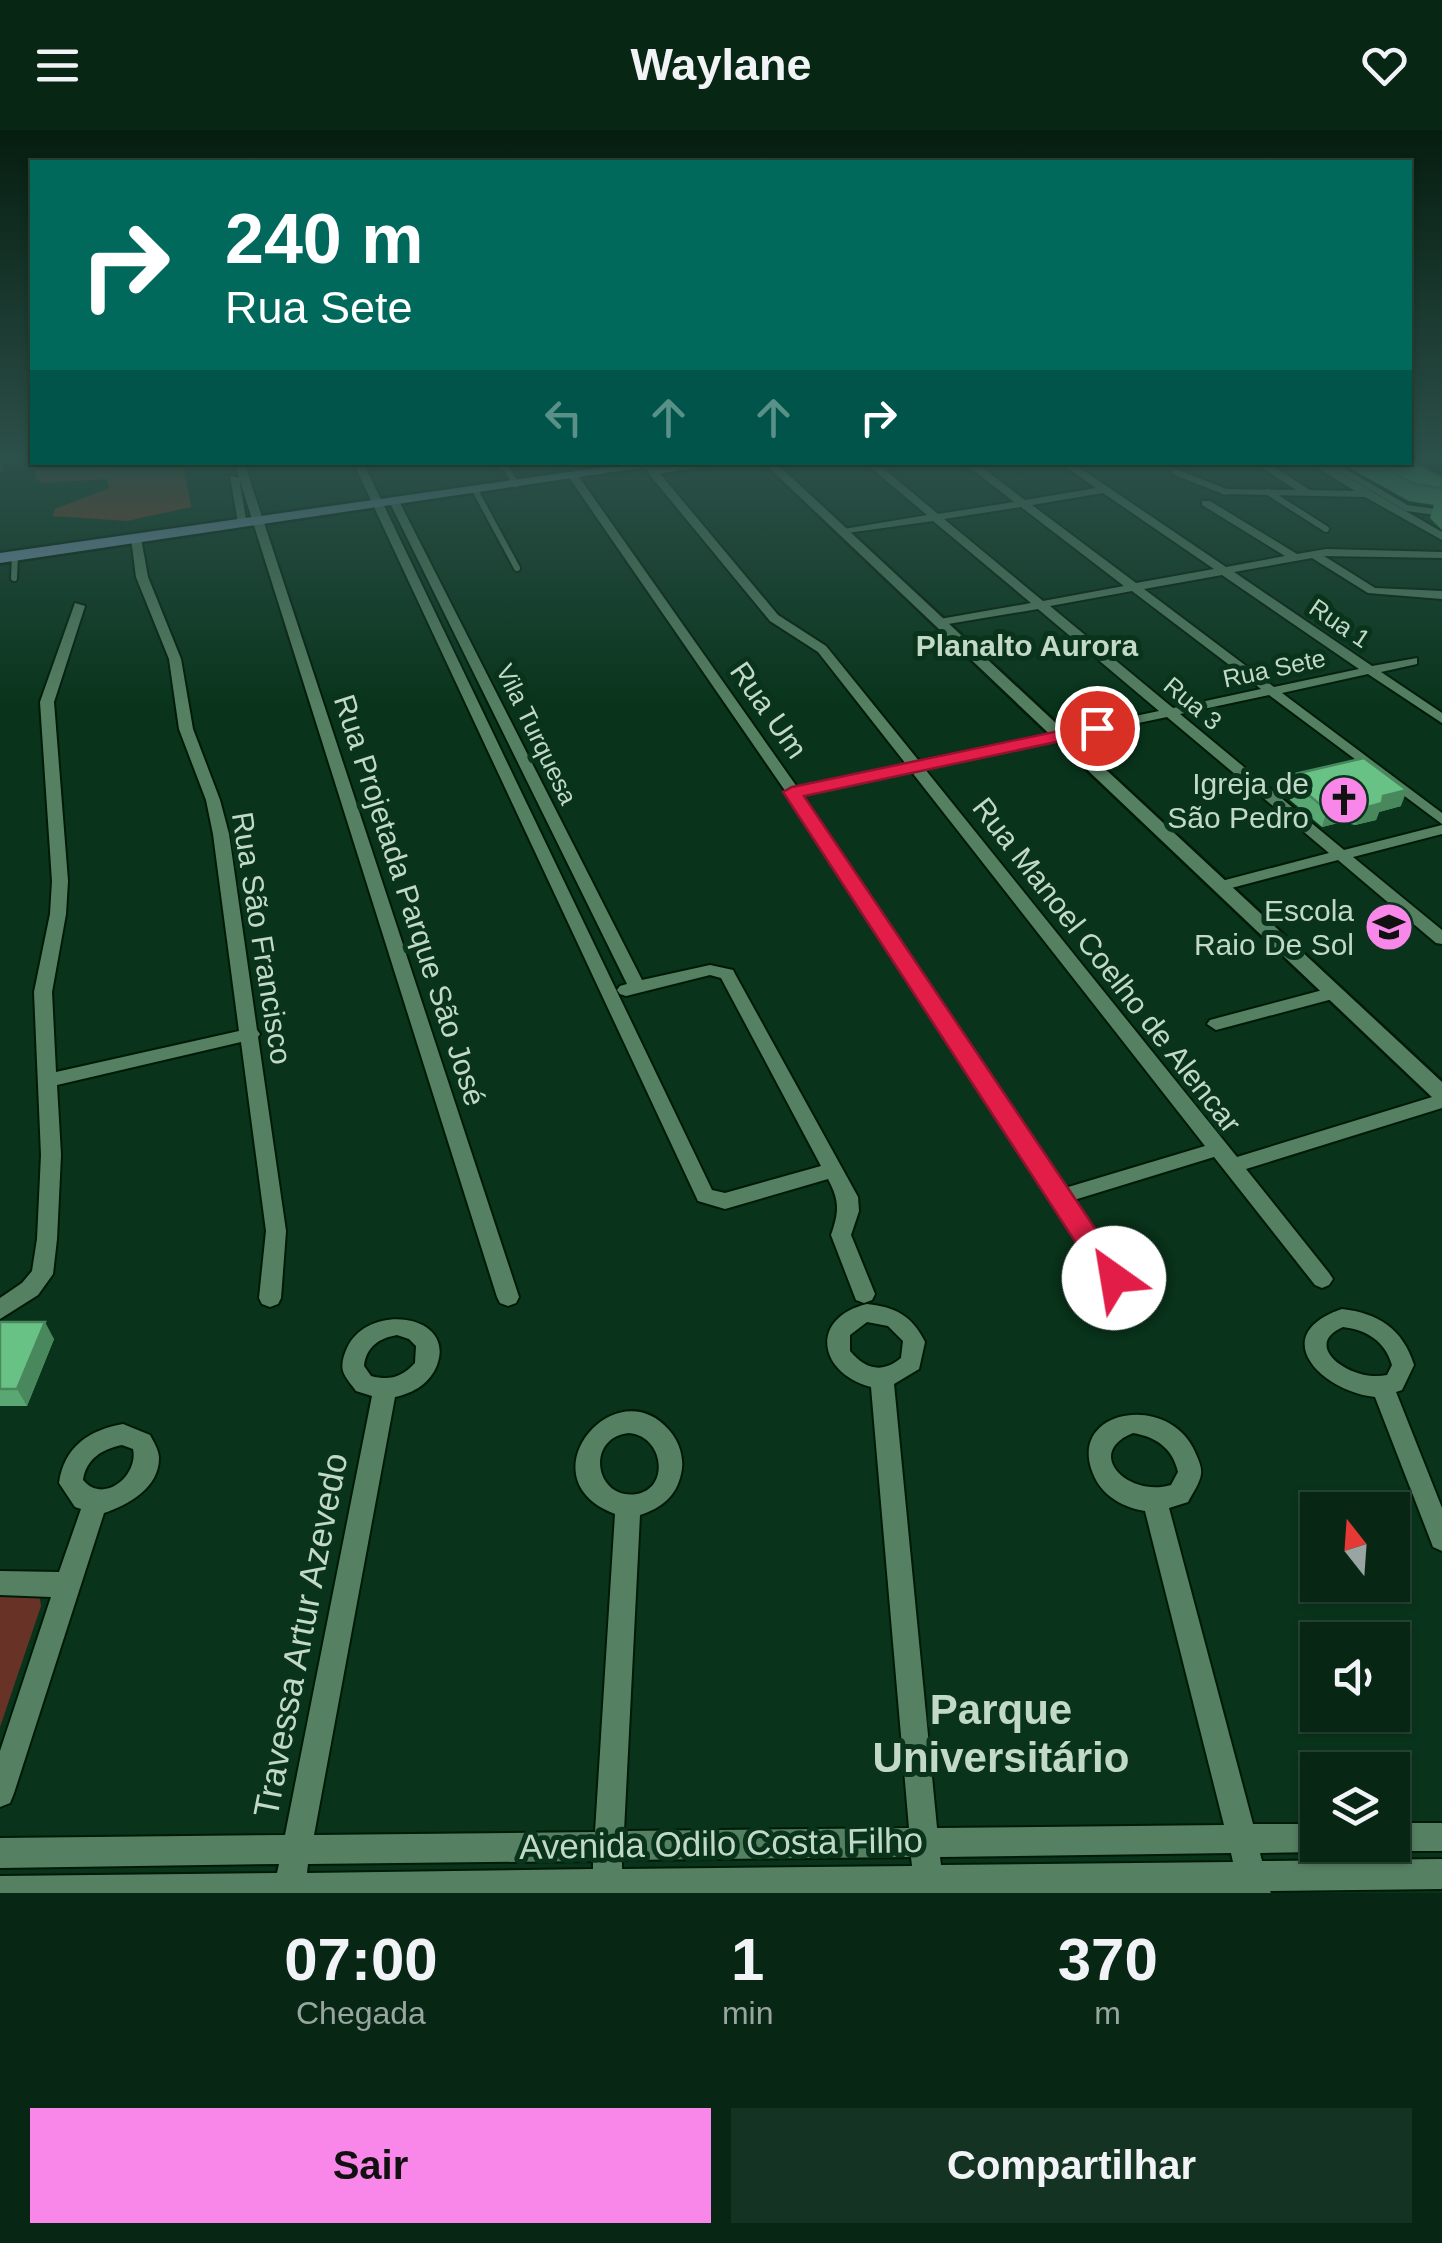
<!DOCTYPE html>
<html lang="pt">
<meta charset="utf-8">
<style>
:root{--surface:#072714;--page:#153322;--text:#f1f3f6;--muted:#98a5a0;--line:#284434;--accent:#f987e9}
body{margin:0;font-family:Helvetica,sans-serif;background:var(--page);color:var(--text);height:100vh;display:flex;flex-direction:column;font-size:38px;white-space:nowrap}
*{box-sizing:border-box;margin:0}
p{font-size:32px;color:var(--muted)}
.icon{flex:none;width:55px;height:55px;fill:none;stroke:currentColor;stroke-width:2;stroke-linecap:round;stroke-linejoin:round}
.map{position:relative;height:1763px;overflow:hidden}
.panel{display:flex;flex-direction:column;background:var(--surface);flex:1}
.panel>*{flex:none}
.guide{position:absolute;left:30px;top:30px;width:1382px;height:305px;border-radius:0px;box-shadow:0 2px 8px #0004,0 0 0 2px var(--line);background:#00695c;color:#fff;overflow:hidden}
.needle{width:65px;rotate:343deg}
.tools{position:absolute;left:1300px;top:1362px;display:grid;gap:20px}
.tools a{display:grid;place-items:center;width:110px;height:110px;border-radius:0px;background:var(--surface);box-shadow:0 2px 8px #0004,0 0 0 2px var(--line);font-size:50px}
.pin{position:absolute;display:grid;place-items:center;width:85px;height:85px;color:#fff;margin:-42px;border:5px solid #fff;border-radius:50%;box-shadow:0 2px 10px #0007}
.me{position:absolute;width:110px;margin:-55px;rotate:328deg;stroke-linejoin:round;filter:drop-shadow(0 0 8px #0008)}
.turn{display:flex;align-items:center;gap:35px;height:210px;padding:0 30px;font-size:45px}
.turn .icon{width:130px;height:130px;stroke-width:2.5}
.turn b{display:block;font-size:70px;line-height:85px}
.lanes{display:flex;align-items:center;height:95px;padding:0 30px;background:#0003;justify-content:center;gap:50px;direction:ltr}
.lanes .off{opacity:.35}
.eta{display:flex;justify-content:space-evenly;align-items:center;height:170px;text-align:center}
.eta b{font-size:60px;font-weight:800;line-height:70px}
.action{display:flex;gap:20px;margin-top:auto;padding:20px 30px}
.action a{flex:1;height:115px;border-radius:0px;background:var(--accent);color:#111;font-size:40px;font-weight:800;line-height:115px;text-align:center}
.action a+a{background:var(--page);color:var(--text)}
header{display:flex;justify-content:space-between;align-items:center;height:130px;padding:0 30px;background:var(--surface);font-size:45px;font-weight:800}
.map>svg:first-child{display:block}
.green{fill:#683227}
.forest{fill:#913827}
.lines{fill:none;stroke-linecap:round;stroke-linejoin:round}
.service-casing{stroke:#001a08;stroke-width:10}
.minor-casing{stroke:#001a08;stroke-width:4}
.tertiary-casing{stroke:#001a08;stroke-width:5}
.primary-casing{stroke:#001a08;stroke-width:5}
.service{stroke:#568062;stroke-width:6}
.minor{fill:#568062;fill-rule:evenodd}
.tertiary{fill:#568062;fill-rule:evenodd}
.primary{fill:#7d99b8;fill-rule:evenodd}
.wall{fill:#59a772}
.shaded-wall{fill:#49885d}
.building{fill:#68c285;stroke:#49885d;stroke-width:2.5}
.route{fill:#e11d48;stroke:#92132f;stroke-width:2.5}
.labels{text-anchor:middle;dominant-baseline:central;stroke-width:10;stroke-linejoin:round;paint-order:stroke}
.far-street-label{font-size:25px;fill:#c3d9c8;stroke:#09341b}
.far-quarter-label{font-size:30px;font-weight:bold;fill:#c3d9c8;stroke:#09341b}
.street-label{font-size:30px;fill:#c3d9c8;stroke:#09341b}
.poi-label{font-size:30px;fill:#c3d9c8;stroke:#09341b;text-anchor:end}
.near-street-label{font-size:35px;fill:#c3d9c8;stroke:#09341b}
.near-quarter-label{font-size:42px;font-weight:bold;fill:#c3d9c8;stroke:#09341b}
</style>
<header><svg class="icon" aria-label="menu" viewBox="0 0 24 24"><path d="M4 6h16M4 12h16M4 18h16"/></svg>Waylane<svg class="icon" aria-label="heart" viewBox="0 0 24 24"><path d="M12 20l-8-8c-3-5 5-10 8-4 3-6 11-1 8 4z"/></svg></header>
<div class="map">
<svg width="1442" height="1763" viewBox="0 0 1442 1763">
<rect width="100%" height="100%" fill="#09341b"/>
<path class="green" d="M0 1457 39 1463 41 1476 0 1597Z"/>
<path class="forest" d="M31 330 183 333 191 377 127 391 53 386 55 379 109 358 107 349 42 353 35 348Z"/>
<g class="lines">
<g class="service-casing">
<path id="service" d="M0 330V340
M491 332 506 338 516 354
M1328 332 1407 378 1442 383
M1175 342 1226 362
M475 360 517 438
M1268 362 1326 399
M14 448 15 426"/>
</g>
<g class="minor-casing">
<path id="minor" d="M234 332H244L519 1167 516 1173 508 1176 500 1173 497 1167Z
M353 332H363L712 1060 725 1063 821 1036 721 848 710 845 626 866 620 864 617 860 620 856 627 854 389 371 390 369 399 371 642 850 710 835 733 840 735 844 858 1067 859 1081 851 1105 875 1164 872 1170 864 1173 856 1170 831 1105C839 1082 840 1071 828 1049L725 1079 698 1071Z
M864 332H876L938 384 1014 372 963 332H975L1025 370 1096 358 1059 332H1071L1226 437 1285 426 1202 375V371H1210L1297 424 1326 419 1442 422V428L1324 426 1375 458 1442 461V469L1368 463 1312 428 1234 442 1372 536 1417 528V534L1381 542 1442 583V593L1368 544 1282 563 1442 683V694L1269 565 1180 584 1344 720 1442 695V704L1353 727 1442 800V814L1436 813 1338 730 1220 761 1214 759 1212 756 1214 753 1329 723 1167 587 924 638 1237 1027 1442 964V978L1246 1039 1329 1143 1333 1149 1329 1155 1322 1158 1315 1155 1214 1027 1074 1070 1125 1148 1121 1154 1114 1157 1107 1154 786 662 568 346 577 344 797 657 906 634 818 522 770 491 649 344V340H657L778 485 826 516 919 631 1159 581 1038 479 936 496V490L940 489 1031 473 933 391 840 404 839 402 844 399 927 385ZM1103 363 1214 439 1136 453 1032 375ZM1021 377 1124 456 1043 471 944 389ZM1222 445 1359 539 1274 557 1144 459ZM1132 461 1261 559 1173 578 1050 476ZM911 641 1205 1016 1065 1058 802 664Z
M1253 332H1266L1310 360 1355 361 1308 332H1321L1442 402V410L1365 367 1222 364V360L1226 359 1296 360Z
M230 346 239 348 247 395 238 393Z
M136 405 141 408 148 447 181 529 193 599 220 670 229 704 257 900 260 904 258 907 286 1101 281 1168 278 1174 270 1177 262 1174 259 1168 266 1101 241 912 57 955 61 1025 57 1109 53 1144 38 1165 0 1189V1168L22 1153 32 1141 37 1109 41 1025 34 862 50 784 52 751 40 572 75 473 85 476 54 572 68 751 66 784 52 862 56 942 239 901 213 704 206 670 179 599 169 529 136 447 131 408Z
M1334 857 1340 859 1343 863 1340 867 1216 900 1207 894 1210 890Z
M867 1174C896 1177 912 1186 925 1212L919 1239 894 1254 937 1698 1224 1695 1145 1381C1125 1378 1104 1367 1095 1348 1062 1280 1168 1260 1195 1322 1198 1329 1202 1337 1201 1344 1200 1353 1192 1364 1188 1372L1169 1378 1253 1694H1318V1715H1330L1318 1722 1260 1723 1262 1731 1442 1729V1759L1270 1761 1271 1763H0V1746L277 1743 279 1734 0 1738V1708L285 1705 372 1266 356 1261C352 1255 345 1248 343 1241 341 1233 344 1225 347 1218 368 1172 456 1184 437 1235 430 1253 414 1263 395 1267L314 1705 595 1702 615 1384C522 1349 615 1237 669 1300 679 1311 685 1329 681 1344 676 1367 661 1378 640 1385L624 1701 909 1698 871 1257C818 1243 809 1188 867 1174ZM867 1192 888 1196 903 1211 901 1228C882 1244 865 1239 850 1221V1205ZM397 1205 409 1209 416 1216 415 1233C402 1247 390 1251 371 1246L364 1236C366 1217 379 1208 397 1205ZM629 1303C664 1306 670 1358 637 1364 594 1371 585 1307 629 1303ZM1133 1303C1157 1307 1173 1319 1178 1342L1171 1355C1128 1368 1083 1323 1133 1303ZM1231 1723 1233 1732 941 1735 940 1727ZM911 1727 912 1736 622 1739V1730ZM593 1731V1739L307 1743 308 1734Z
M1342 1179C1378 1183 1403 1199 1414 1235L1402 1260 1396 1262 1442 1378V1421L1433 1417 1430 1409 1375 1267C1321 1261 1266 1205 1342 1179ZM1343 1197C1367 1200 1385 1211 1392 1235L1387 1245C1353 1253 1299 1216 1343 1197Z
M123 1294 150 1305C153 1311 159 1320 159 1328 159 1358 128 1375 104 1383L14 1663 10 1673 0 1677V1621L51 1467 0 1465V1441L59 1442 81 1379 75 1377 59 1353C64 1317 89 1300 123 1294ZM122 1315 133 1319C139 1345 104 1375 83 1350 86 1329 102 1319 122 1315Z
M1392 1693H1442V1721H1392L1382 1717 1381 1715H1392Z"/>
</g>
<g class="tertiary-casing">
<path id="tertiary" d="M694 332H726L653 345 642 336 648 333 656 338Z
M763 332H775L1442 952V972L1434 969Z"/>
</g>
<g class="primary-casing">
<path id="primary" d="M640 332H680L0 433V423Z"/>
</g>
<use href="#service" class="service"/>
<use href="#minor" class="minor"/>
<use href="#tertiary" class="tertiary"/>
<use href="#primary" class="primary"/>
</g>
<path class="wall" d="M1339 332H1410L1442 348V400L1430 388 1434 375 1409 371Z
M1295 644 1401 676 1379 682 1376 690 1355 695 1342 692 1322 697 1290 670 1292 662 1289 660Z
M0 1192 54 1209 27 1276H0Z"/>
<path class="shaded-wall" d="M1407 660 1401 676 1379 682 1376 690 1355 695 1361 679 1383 666Z
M1348 676 1342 692 1322 697 1327 680Z
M45 1192 54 1209 27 1276 17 1259Z"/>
<path class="building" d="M1410 330 1442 348V358L1415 354 1375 332H1410Z
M1364 628 1407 660 1383 666 1382 673 1361 679 1348 676 1327 680 1295 654 1304 652 1295 644Z
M0 1192H45L17 1259H0Z"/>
<linearGradient id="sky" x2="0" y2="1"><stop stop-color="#051d0f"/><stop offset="0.57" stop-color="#2c504a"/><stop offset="1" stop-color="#2c504a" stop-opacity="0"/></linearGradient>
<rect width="1442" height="577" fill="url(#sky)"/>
<path class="route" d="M1097 593 1106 598 1103 602 804 666 1123 1140 1128 1148 1123 1156 1114 1159 1104 1156 783 662 792 657Z"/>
<defs>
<g id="church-disc" transform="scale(2.5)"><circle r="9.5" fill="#f987e9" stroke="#09341b"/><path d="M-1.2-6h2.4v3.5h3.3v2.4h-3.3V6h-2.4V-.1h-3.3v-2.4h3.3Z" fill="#111"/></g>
<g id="school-disc" transform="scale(2.5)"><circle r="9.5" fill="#f987e9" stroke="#09341b"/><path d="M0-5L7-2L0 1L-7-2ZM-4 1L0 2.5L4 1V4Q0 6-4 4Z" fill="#111"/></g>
</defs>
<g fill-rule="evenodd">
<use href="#church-disc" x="1344" y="670"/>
<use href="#school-disc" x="1389" y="797"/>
</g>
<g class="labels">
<g class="far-street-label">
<text transform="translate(1340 493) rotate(34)">Rua 1</text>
<text transform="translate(1274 538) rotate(-12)">Rua Sete</text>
<text transform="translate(1193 573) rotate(40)">Rua 3</text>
<text transform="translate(537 604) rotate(64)">Vila Turquesa</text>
</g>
<g class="far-quarter-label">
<text x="1027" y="515">Planalto Aurora</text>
</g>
<g class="street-label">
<text transform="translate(769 580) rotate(55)">Rua Um</text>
<text transform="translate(410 770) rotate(72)">Rua Projetada Parque São José</text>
<text transform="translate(262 808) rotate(81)">Rua São Francisco</text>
<text transform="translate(1107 835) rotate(52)">Rua Manoel Coelho de Alencar</text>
</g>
<g class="poi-label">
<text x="1309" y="653">Igreja de<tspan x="1309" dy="34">São Pedro</tspan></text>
<text x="1354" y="780">Escola<tspan x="1354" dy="34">Raio De Sol</tspan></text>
</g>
<g class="near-street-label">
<text transform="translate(300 1505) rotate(-79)">Travessa Artur Azevedo</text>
<text transform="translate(721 1713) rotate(-1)">Avenida Odilo Costa Filho</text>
</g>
<g class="near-quarter-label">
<text x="1001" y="1579">Parque<tspan x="1001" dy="48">Universitário</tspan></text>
</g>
</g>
</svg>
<div class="tools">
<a><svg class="needle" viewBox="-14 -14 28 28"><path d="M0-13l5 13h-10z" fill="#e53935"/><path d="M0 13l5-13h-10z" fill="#98a5a0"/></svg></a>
<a><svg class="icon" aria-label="sound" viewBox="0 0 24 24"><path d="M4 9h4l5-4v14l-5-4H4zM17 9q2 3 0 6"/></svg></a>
<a><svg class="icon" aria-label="layers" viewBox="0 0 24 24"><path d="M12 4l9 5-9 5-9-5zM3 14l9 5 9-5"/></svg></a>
</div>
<div class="pin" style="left:1097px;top:598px;background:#d93025"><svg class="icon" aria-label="arrive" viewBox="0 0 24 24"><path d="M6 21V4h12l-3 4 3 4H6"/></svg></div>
<svg class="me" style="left:1114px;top:1148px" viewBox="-20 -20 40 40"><circle r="19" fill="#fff"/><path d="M0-13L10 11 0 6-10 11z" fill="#e11d48"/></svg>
<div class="guide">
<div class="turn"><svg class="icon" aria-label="right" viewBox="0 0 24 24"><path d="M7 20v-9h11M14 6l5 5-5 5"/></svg><div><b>240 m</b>Rua Sete</div></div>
<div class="lanes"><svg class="icon off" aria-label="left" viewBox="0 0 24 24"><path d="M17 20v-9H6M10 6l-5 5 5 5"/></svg><svg class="icon off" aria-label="ahead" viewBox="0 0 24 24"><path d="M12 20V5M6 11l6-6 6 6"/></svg><svg class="icon off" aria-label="ahead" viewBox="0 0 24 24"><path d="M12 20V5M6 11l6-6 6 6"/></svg><svg class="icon" aria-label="right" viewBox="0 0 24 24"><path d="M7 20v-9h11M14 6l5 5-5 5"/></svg></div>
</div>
</div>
<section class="panel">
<div class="eta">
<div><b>07:00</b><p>Chegada</p></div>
<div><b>1</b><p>min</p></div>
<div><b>370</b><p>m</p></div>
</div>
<div class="action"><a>Sair</a><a>Compartilhar</a></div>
</section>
